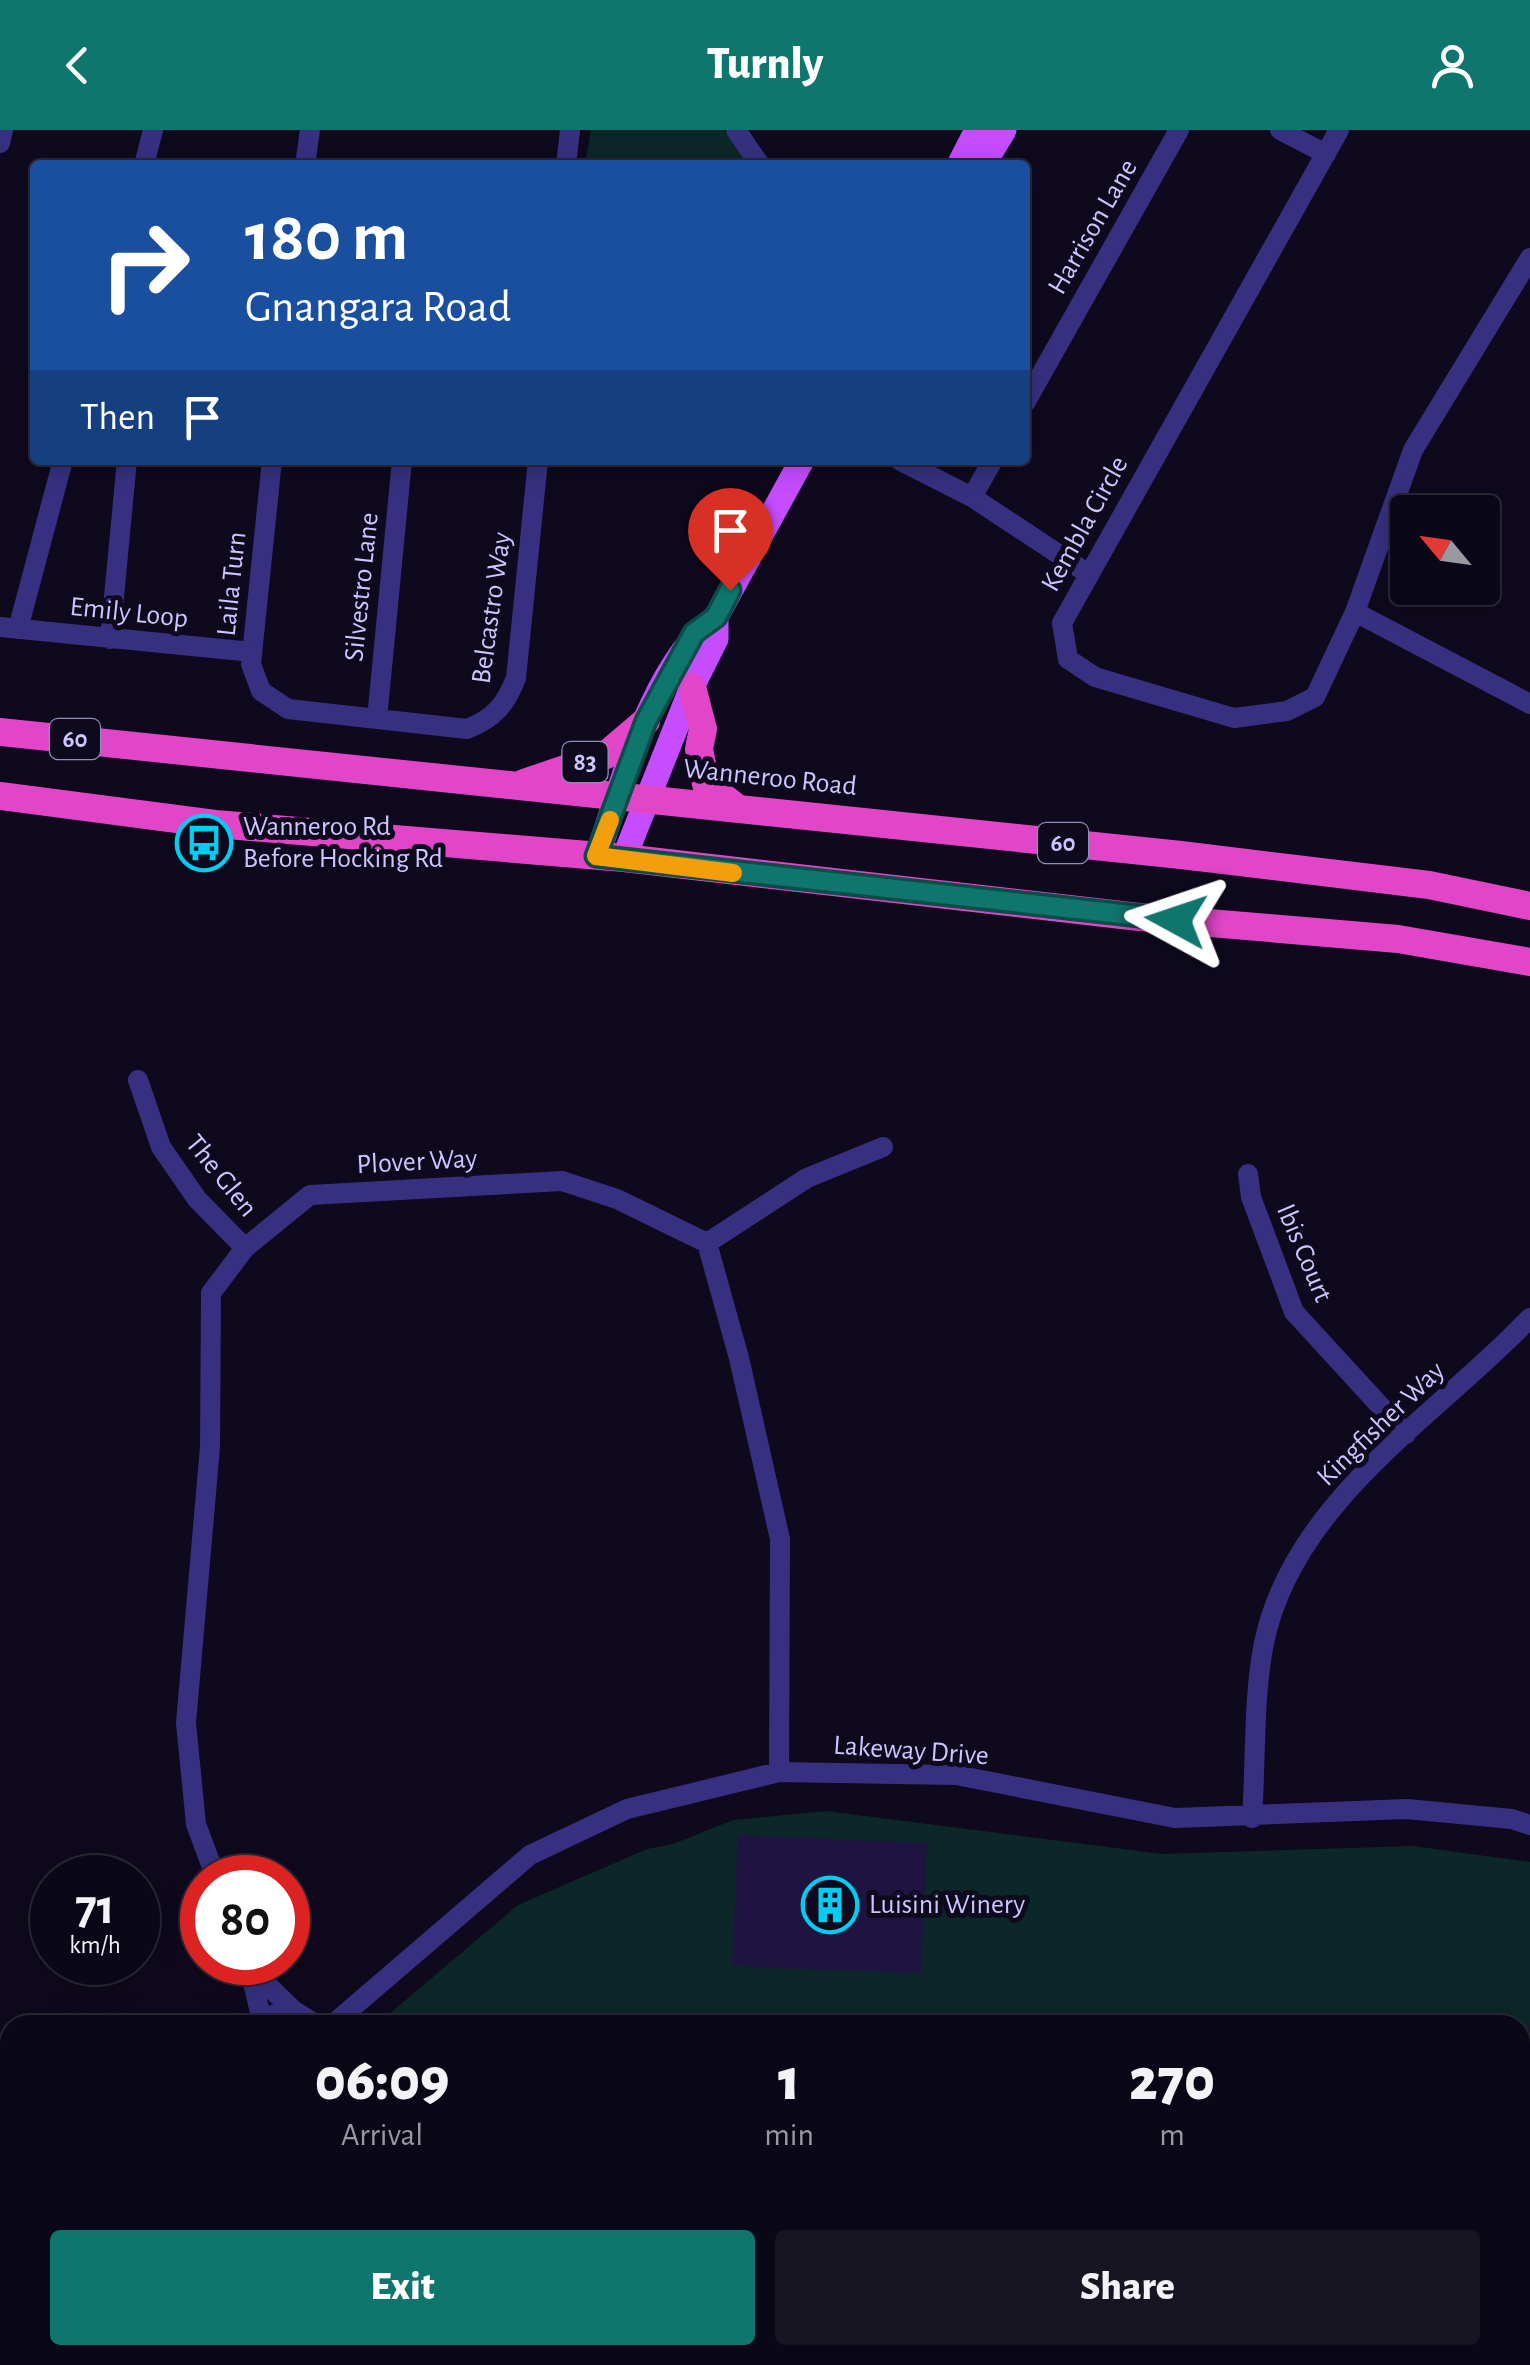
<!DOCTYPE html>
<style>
:root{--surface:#0a0716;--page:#181523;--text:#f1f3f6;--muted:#9999a1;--line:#2a2835;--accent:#0f766e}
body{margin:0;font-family:"Alegreya Sans",sans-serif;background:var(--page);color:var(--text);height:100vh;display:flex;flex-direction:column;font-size:38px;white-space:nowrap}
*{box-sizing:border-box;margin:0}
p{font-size:32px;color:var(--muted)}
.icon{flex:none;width:55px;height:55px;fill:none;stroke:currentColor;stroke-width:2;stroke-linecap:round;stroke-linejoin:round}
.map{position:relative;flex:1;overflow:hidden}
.details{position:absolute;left:0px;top:1885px;width:1530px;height:350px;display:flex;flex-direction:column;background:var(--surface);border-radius:30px 30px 0 0;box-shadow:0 5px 25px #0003,0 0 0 2px var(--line)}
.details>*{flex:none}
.guide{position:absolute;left:30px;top:30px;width:1000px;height:305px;border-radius:10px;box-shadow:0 5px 25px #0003,0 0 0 2px var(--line);background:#1a4fa0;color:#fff;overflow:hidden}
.needle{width:65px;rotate:299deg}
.tools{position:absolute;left:1390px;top:365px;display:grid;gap:20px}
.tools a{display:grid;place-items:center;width:110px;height:110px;border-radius:10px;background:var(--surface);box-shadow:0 5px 25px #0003,0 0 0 2px var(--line);font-size:50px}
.speed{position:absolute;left:30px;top:1725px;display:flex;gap:20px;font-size:50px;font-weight:700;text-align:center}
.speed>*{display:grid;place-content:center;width:130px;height:130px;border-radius:50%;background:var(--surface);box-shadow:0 5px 25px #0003,0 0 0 2px var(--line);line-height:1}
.speed small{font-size:25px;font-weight:400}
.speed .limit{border:15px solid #d22;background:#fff;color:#111}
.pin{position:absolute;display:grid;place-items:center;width:85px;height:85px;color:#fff;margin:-102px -42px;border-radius:50% 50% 50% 0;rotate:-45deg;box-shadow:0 0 10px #0007}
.pin .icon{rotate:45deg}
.me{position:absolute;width:110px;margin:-55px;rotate:275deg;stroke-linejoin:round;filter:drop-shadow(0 0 8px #0008)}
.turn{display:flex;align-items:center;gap:35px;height:210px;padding:0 50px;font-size:45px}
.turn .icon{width:130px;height:130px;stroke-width:2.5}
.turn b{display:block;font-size:70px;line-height:85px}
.then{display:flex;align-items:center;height:95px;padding:0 50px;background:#0003;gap:20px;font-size:38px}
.eta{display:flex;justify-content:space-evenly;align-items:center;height:170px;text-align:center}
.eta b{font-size:60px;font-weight:800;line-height:70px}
.cta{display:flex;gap:20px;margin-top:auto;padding:20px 50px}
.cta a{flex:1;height:115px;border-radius:10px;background:var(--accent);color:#fff;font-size:40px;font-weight:800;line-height:115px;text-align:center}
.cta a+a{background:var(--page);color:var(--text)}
header{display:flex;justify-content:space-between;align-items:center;height:130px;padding:0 50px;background:var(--accent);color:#fff;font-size:45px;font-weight:800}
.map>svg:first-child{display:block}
.green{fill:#0c2727}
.water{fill:#04163b}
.building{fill:#1f143f}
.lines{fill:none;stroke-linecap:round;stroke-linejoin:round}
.minor{stroke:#373080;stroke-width:20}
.primary{stroke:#c54cff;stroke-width:25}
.trunk{stroke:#e246c8;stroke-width:28}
.route-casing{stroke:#0a4d48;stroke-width:25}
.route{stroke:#0f766e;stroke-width:18}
.slow{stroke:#f59e0b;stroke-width:18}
.labels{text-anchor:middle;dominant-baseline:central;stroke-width:10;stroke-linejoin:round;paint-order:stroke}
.shield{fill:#0e091d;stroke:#948dbb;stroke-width:2.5}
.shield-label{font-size:25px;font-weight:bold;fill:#cec5ff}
.street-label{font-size:28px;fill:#cec5ff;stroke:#0e091d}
.poi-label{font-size:28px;fill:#cec5ff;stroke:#0e091d;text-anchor:start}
</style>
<header><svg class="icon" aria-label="back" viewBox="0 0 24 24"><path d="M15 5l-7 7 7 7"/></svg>Turnly<svg class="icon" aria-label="person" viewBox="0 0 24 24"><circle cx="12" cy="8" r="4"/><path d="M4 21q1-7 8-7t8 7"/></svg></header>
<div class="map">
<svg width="1530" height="2235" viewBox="0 0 1530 2235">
<rect width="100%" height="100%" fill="#0e091d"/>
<path class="green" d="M591 0H724L749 35H585Z
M826 1681 1162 1724 1413 1716 1530 1732V2235H0V1999L10 1998V2225H1520V1895H376L518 1775 647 1719 673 1714 733 1690Z"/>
<path class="water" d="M1520 2061 1530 2065V2235H944L950 2225H1520Z"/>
<path class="building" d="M738 1705 927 1713 921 1844 732 1836Z"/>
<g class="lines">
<path class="minor" d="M736 0 760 35
M1280 0 1326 24
M1339 0 1062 493 1068 529 1095 547 1234 588 1287 581 1315 567 1355 482 1413 320 1530 128
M0 13 3 0
M144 35 153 0
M305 35 310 0
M566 35 570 0
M1025 273 1179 0
M272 330 251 534 261 561 288 579 467 599C494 588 505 576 516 548L538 330
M899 330 972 367 1087 443
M972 367 993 330
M1355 482 1530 574
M0 497 252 522
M18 499 63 330
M110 509 127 330
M377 589 402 330
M138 950 161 1017 197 1069 245 1118
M1248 1044 1251 1067 1294 1182 1406 1304
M707 1113 807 1048 883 1017
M1252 1688C1256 1631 1253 1568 1264 1513 1293 1371 1437 1286 1530 1188
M216 1748 196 1694 186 1593 210 1317 211 1163 245 1118 310 1065 562 1051 617 1069 707 1113 739 1228 780 1409 779 1642
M248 1832 263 1895
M252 1840 293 1880
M264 1895 273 1885 293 1880 317 1895
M332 1895 530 1725 627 1679 779 1642 956 1645 1175 1688 1407 1679 1512 1689 1530 1695
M0 1977 10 1976"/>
<path class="primary" d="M959 35 977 0
M983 35 1004 0
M597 726C623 653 652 535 716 487L802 330
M624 728 692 557 716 509V487"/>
<path class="trunk" d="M692 557 703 599 699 619 706 654 736 677
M0 602 1181 725 1429 755 1530 776
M524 653 606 625 646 591
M0 666 215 694 624 728 1139 787 1398 809 1530 832"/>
</g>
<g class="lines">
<g class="route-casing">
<path id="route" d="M730 460 716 487 694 503 646 591 596 726 1176 790"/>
</g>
<use href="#route" class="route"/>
<path class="slow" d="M610 690 596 726 733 743"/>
</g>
<defs>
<g id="bus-ring" transform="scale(2.875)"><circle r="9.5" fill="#0e091d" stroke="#00cdf0" stroke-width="1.5"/><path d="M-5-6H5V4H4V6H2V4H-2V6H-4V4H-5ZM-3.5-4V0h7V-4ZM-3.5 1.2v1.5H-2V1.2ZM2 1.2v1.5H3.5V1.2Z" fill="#00cdf0"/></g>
<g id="building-ring" transform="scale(2.875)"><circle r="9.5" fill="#0e091d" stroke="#00cdf0" stroke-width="1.5"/><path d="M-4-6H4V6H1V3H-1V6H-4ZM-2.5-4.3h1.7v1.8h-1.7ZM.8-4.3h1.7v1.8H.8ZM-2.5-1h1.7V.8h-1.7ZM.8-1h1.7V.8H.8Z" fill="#00cdf0"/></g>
</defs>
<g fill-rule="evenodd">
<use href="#bus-ring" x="204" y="713"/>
<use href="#building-ring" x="830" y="1775"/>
</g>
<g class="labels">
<g class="shield">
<rect x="50" y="589" width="50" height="40" rx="8"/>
<rect x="562.5" y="612" width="45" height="40" rx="8"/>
<rect x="1038" y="693" width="50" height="40" rx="8"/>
</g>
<g class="shield-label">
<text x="75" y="609">60</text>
<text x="585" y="632">83</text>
<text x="1063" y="713">60</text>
</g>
<g class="street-label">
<text transform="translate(1093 97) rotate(-60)">Harrison Lane</text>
<text transform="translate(1085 394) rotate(-61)">Kembla Circle</text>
<text transform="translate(232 454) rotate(-84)">Laila Turn</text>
<text transform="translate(362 457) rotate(-84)">Silvestro Lane</text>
<text transform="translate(492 478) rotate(-82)">Belcastro Way</text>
<text transform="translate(129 483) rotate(6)">Emily Loop</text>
<text transform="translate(770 648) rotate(6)">Wanneroo Road</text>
<text transform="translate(417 1032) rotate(-3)">Plover Way</text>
<text transform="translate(221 1046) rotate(51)">The Glen</text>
<text transform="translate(1304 1123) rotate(67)">Ibis Court</text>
<text transform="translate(1381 1294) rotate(-44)">Kingfisher Way</text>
<text transform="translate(911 1621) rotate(4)">Lakeway Drive</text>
</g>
<g class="poi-label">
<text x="243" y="697">Wanneroo Rd<tspan x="243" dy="32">Before Hocking Rd</tspan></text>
<text x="869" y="1775">Luisini Winery</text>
</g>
</g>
</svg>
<div class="tools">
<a><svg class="needle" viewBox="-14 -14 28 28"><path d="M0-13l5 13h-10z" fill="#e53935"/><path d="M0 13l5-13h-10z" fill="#9999a1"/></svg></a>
</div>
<div class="speed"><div>71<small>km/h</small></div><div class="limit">80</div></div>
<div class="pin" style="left:730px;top:460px;background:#d93025"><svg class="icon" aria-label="arrive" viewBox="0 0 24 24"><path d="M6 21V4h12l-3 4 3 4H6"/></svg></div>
<svg class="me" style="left:1176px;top:790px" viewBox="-20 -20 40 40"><path d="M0-17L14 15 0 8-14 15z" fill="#0f766e" stroke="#fff" stroke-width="4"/></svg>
<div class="guide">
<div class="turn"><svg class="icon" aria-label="right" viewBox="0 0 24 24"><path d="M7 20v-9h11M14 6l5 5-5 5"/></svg><div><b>180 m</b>Gnangara Road</div></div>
<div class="then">Then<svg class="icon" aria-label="arrive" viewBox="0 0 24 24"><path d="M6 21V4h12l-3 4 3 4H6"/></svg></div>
</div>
<section class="details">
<div class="eta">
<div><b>06:09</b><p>Arrival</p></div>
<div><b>1</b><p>min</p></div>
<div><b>270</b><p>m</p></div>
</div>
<div class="cta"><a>Exit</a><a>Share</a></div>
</section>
</div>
